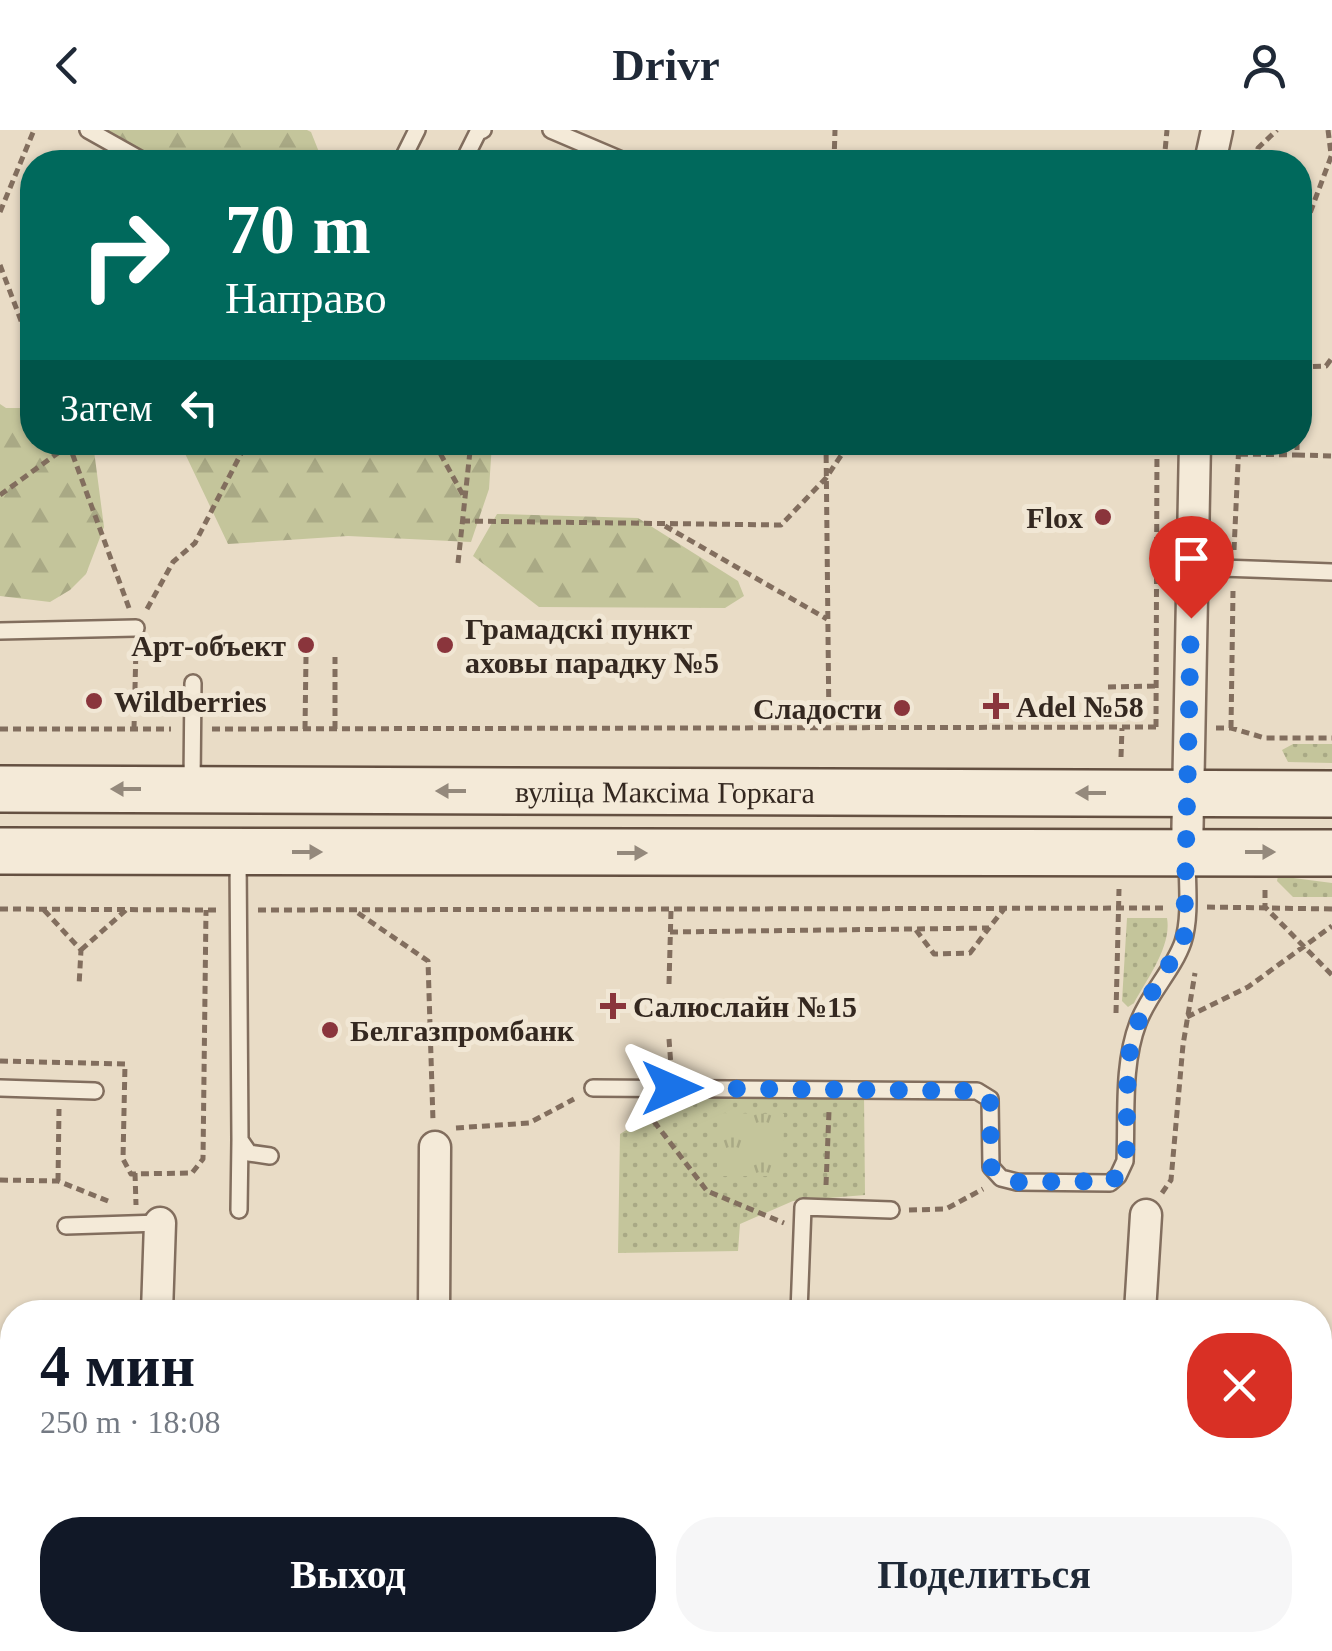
<!DOCTYPE html>
<html lang="ru">
<meta charset="utf-8">
<style>
:root{--surface:#fff;--page:#f6f6f7;--text:#1f2937;--muted:#747a83;--accent:#111827}
body{margin:0;font-family:"Times New Roman",serif;background:var(--page);color:var(--text);height:100vh;display:flex;flex-direction:column;font-size:38px;white-space:nowrap}
*{box-sizing:border-box;margin:0}
p{font-size:32px;color:var(--muted)}
.icon{flex:none;width:55px;height:55px;fill:none;stroke:currentColor;stroke-width:2;stroke-linecap:round;stroke-linejoin:round}
.map{position:relative;flex:1;overflow:hidden}
.drawer{position:absolute;left:0px;top:1170px;width:1332px;height:352px;display:flex;flex-direction:column;background:var(--surface);border-radius:40px 40px 0 0;box-shadow:0 2px 8px #0004}
.drawer>*{flex:none}
.hud{position:absolute;left:20px;top:20px;width:1292px;height:305px;border-radius:40px;box-shadow:0 2px 8px #0004;background:#00695c;color:#fff;overflow:hidden}
.pin{position:absolute;display:grid;place-items:center;width:85px;height:85px;color:#fff;margin:-102px -42px;border-radius:50% 50% 50% 0;rotate:-45deg;box-shadow:0 0 10px #0007}
.pin .icon{rotate:45deg}
.me{position:absolute;width:110px;margin:-55px;rotate:90deg;stroke-linejoin:round;filter:drop-shadow(0 0 8px #0008)}
.turn{display:flex;align-items:center;gap:35px;height:210px;padding:0 40px;font-size:45px}
.turn .icon{width:130px;height:130px;stroke-width:2.5}
.turn b{display:block;font-size:70px;line-height:85px}
.then{display:flex;align-items:center;height:95px;padding:0 40px;background:#0003;gap:20px;font-size:38px}
.round{display:grid;place-items:center;flex:none;width:105px;height:105px;border-radius:40px;background:var(--page)}
.headline{display:flex;align-items:center;justify-content:space-between;height:170px;padding:0 40px}
h1{font-size:60px;font-weight:600;line-height:75px;color:var(--accent)}
.primary-button{display:flex;gap:20px;margin-top:auto;padding:20px 40px}
.primary-button a{flex:1;height:115px;border-radius:40px;background:var(--accent);color:#fff;font-size:40px;font-weight:600;line-height:115px;text-align:center}
.primary-button a+a{background:var(--page);color:var(--text)}
header{display:flex;justify-content:space-between;align-items:center;height:130px;padding:0 40px;background:var(--surface);font-size:45px;font-weight:600}
.map>svg:first-child{display:block}
.grass{fill:url(#grass-dots)}
.forest{fill:url(#forest-firs)}
.park{fill:url(#park-tufts)}
.lines{fill:none;stroke-linecap:round;stroke-linejoin:round}
.lane-casing{stroke:#826e5e;stroke-width:20}
.street-casing{stroke:#826e5e;stroke-width:35}
.secondary-casing{stroke:#645041;stroke-width:50}
.path{stroke:#826e5e;stroke-width:5;stroke-dasharray:8 5;stroke-linecap:butt}
.lane{stroke:#f4ead8;stroke-width:15}
.street{stroke:#f4ead8;stroke-width:30}
.secondary{stroke:#f4ead8;stroke-width:45}
.oneway{fill:#94897c}
.route{stroke:#1a73e8;stroke-width:18;stroke-dasharray:0 32.4}
.poi-dot{fill:#8a353c;stroke:#f1e7d5;stroke-width:4}
.labels{text-anchor:middle;dominant-baseline:central;stroke-width:10;stroke-linejoin:round;paint-order:stroke}
.poi-label{font-size:30px;font-weight:bold;fill:#342820;stroke:#f1e7d5;text-anchor:start}
.street-label{font-size:30px;fill:#342820;stroke:#f1e7d5}
</style>
<header><svg class="icon" aria-label="back" viewBox="0 0 24 24"><path d="M15 5l-7 7 7 7"/></svg>Drivr<svg class="icon" aria-label="person" viewBox="0 0 24 24"><circle cx="12" cy="8" r="4"/><path d="M4 21q1-7 8-7t8 7"/></svg></header>
<div class="map">
<svg width="1332" height="1521" viewBox="0 0 1332 1521">
<defs>
<pattern id="grass-dots" width="8" height="8" patternUnits="userSpaceOnUse" patternTransform="scale(2.5)"><rect width="8" height="8" fill="#c4c59b"/><path d="M2 2h.1M6 6h.1" fill="none" stroke="#a9a985" stroke-width="1.8" stroke-linecap="round"/></pattern>
<pattern id="forest-firs" width="22" height="20" patternUnits="userSpaceOnUse" patternTransform="scale(2.5)"><rect width="22" height="20" fill="#c4c59b"/><path d="M5 1l3.5 6h-7zM16 11l3.5 6h-7z" fill="#a9a985"/></pattern>
<pattern id="park-tufts" width="24" height="20" patternUnits="userSpaceOnUse" patternTransform="scale(2.5)"><rect width="24" height="20" fill="#c4c59b"/><path d="M3 7l-1-3M5 7V3M7 7l1-3M15 17l-1-3M17 17v-4M19 17l1-3" fill="none" stroke="#a9a985"/></pattern>
</defs>
<rect width="100%" height="100%" fill="#e9dcc6"/>
<path class="grass" d="M1293 614H1332V633L1288 632 1282 620Z
M1278 746 1332 753V767H1293L1277 751Z
M1127 788H1167C1172 816 1147 849 1134 873L1128 877 1122 871Z
M864 964 865 1065 793 1071 740 1094 738 1121 618 1123 620 1004 681 966Z"/>
<path class="forest" d="M96 0H307L311 2 323 32H154Z
M0 274 6 278H32V312L93 313 104 397 86 444 70 460 50 472 0 466Z
M180 313H492L489 359 471 412 348 406 228 414Z
M497 384 638 388 738 451 744 466 725 478 539 477 473 426Z"/>
<path class="park" d="M718 983 784 984 783 1046H717Z"/>
<g class="lines">
<g class="lane-casing">
<path id="lane" d="M88 0 145 32
M551 0 626 32
M401 32 417 0
M463 32 478 2 483 0
M1192 437 1332 442
M0 501 136 498
M192 654 193 553
M238 726 240 1010 249 1023 270 1026
M0 958 95 961
M593 958 977 961 990 969 991 1037 1001 1048 1017 1052 1110 1053 1118 1046 1125 1031C1127 986 1122 935 1138 893 1149 863 1173 841 1183 812 1191 787 1187 753 1187 727
M239 1080 240 1010
M66 1096 160 1093
M799 1182 803 1077 891 1080"/>
</g>
<g class="street-casing">
<path id="street" d="M1210 32 1217 0
M1187 723 1195 312
M157 1182 160 1093
M434 1182 435 1017
M1140 1182 1146 1085
M1320 1246 1332 1244
M0 1262H12
M148 1521V1510
M432 1521V1510
M696 1521V1510
M844 1521 845 1510
M1119 1521 1120 1510"/>
</g>
<g class="secondary-casing">
<g id="secondary">
<path id="s1" d="M0 659 1332 664"/>
<path d="M0 721 1332 723"/>
</g>
</g>
<path class="path" d="M1328 0 1331 24
M834 32 835 0
M1164 32 1167 0
M1256 32 1258 18 1277 0
M0 82 34 0
M0 135 32 220
M1300 159 1303 102 1332 24
M1300 237 1326 236 1332 228
M68 312 129 478
M434 312 464 367
M826 312 829 598
M1297 312V325L1332 326
M1240 324 1297 325
M0 365 73 312
M462 391 781 395 826 348 850 312
M665 396 827 489
M1234 420 1239 312
M458 433 471 312
M147 479 173 432 195 413 247 312
M1108 557 1157 556
M1156 597 1157 312
M1216 598H1231L1265 608H1332
M1231 598 1233 461
M0 599H171
M134 599 136 517
M212 599 1161 597
M305 599 306 527
M335 599V527
M1121 627 1122 598
M1265 760V777L1332 845
M1207 777 1332 779
M0 779 217 780
M44 780 81 820 79 856
M258 780 1167 778
M358 783 428 831 433 991
M916 800 934 824 970 823 989 798
M670 802 989 798 1004 779
M81 820 126 780
M669 854 671 780
M1116 883 1119 759
M1187 887 1248 857 1332 796
M669 909 671 936
M0 931 125 934 123 1029 131 1044 192 1043 203 1029 206 780
M646 981 707 1061 784 1093
M456 998 529 993 574 969
M135 1043 136 1075
M0 1050 58 1051 108 1071
M58 1051 59 979
M826 1055 829 981
M1162 1063 1171 1050 1183 915 1195 843
M909 1080 946 1079 983 1059"/>
<use href="#lane" class="lane"/>
<use href="#street" class="street"/>
<use href="#secondary" class="secondary"/>
</g>
<defs><path id="oneway-solid" d="M-6-.8H1V-3.2L6.5 0L1 3.2V.8H-6Z" transform="scale(2.5)"/></defs>
<g class="oneway">
<use href="#oneway-solid" transform="translate(126 659) rotate(-180)"/>
<use href="#oneway-solid" transform="translate(451 661) rotate(-180)"/>
<use href="#oneway-solid" transform="translate(1091 663) rotate(-180)"/>
<use href="#oneway-solid" transform="translate(307 722)"/>
<use href="#oneway-solid" transform="translate(1260 722)"/>
<use href="#oneway-solid" transform="translate(632 723)"/>
</g>
<g class="lines">
<path class="route" d="M672 958 977 961 990 969 991 1037 1002 1048 1017 1052 1113 1051 1126 1031 1128 929 1137 895 1150 866 1184 810 1191 488"/>
</g>
<g class="poi-dot">
<circle cx="1103" cy="387" r="10"/>
<circle cx="306" cy="515" r="10"/>
<circle cx="445" cy="515" r="10"/>
<circle cx="94" cy="571" r="10"/>
<path d="M991 561h10v10h10v10h-10v10h-10v-10h-10v-10h10z"/>
<circle cx="902" cy="578" r="10"/>
<path d="M608 861h10v10h10v10h-10v10h-10v-10h-10v-10h10z"/>
<circle cx="330" cy="900" r="10"/>
</g>
<g class="labels">
<g class="poi-label">
<text x="1083" y="387" text-anchor="end">Flox</text>
<text x="465" y="498">Грамадскі пункт<tspan x="465" dy="34">аховы парадку №5</tspan></text>
<text x="286" y="515" text-anchor="end">Арт-объект</text>
<text x="114" y="571">Wildberries</text>
<text x="1016" y="576">Adel №58</text>
<text x="882" y="578" text-anchor="end">Сладости</text>
<text x="633" y="876">Салюслайн №15</text>
<text x="350" y="900">Белгазпромбанк</text>
</g>
<g class="street-label">
<text stroke="none"><textPath href="#s1" startOffset="665">вуліца Максіма Горкага</textPath></text>
</g>
</g>
</svg>
<div class="pin" style="left:1191px;top:488px;background:#d93025"><svg class="icon" aria-label="arrive" viewBox="0 0 24 24"><path d="M6 21V4h12l-3 4 3 4H6"/></svg></div>
<svg class="me" style="left:672px;top:958px" viewBox="-20 -20 40 40"><path d="M0-17L14 15 0 8-14 15z" fill="#1a73e8" stroke="#fff" stroke-width="4"/></svg>
<div class="hud">
<div class="turn"><svg class="icon" aria-label="right" viewBox="0 0 24 24"><path d="M7 20v-9h11M14 6l5 5-5 5"/></svg><div><b>70 m</b>Направо</div></div>
<div class="then">Затем<svg class="icon" aria-label="left" viewBox="0 0 24 24"><path d="M17 20v-9H6M10 6l-5 5 5 5"/></svg></div>
</div>
<section class="drawer">
<div class="headline"><div><h1>4 мин</h1><p>250 m · 18:08</p></div><a class="round" style="background:#d93025;color:#fff"><svg class="icon" aria-label="close" viewBox="0 0 24 24"><path d="M6 6l12 12M18 6L6 18"/></svg></a></div>
<div class="primary-button"><a>Выход</a><a>Поделиться</a></div>
</section>
</div>
